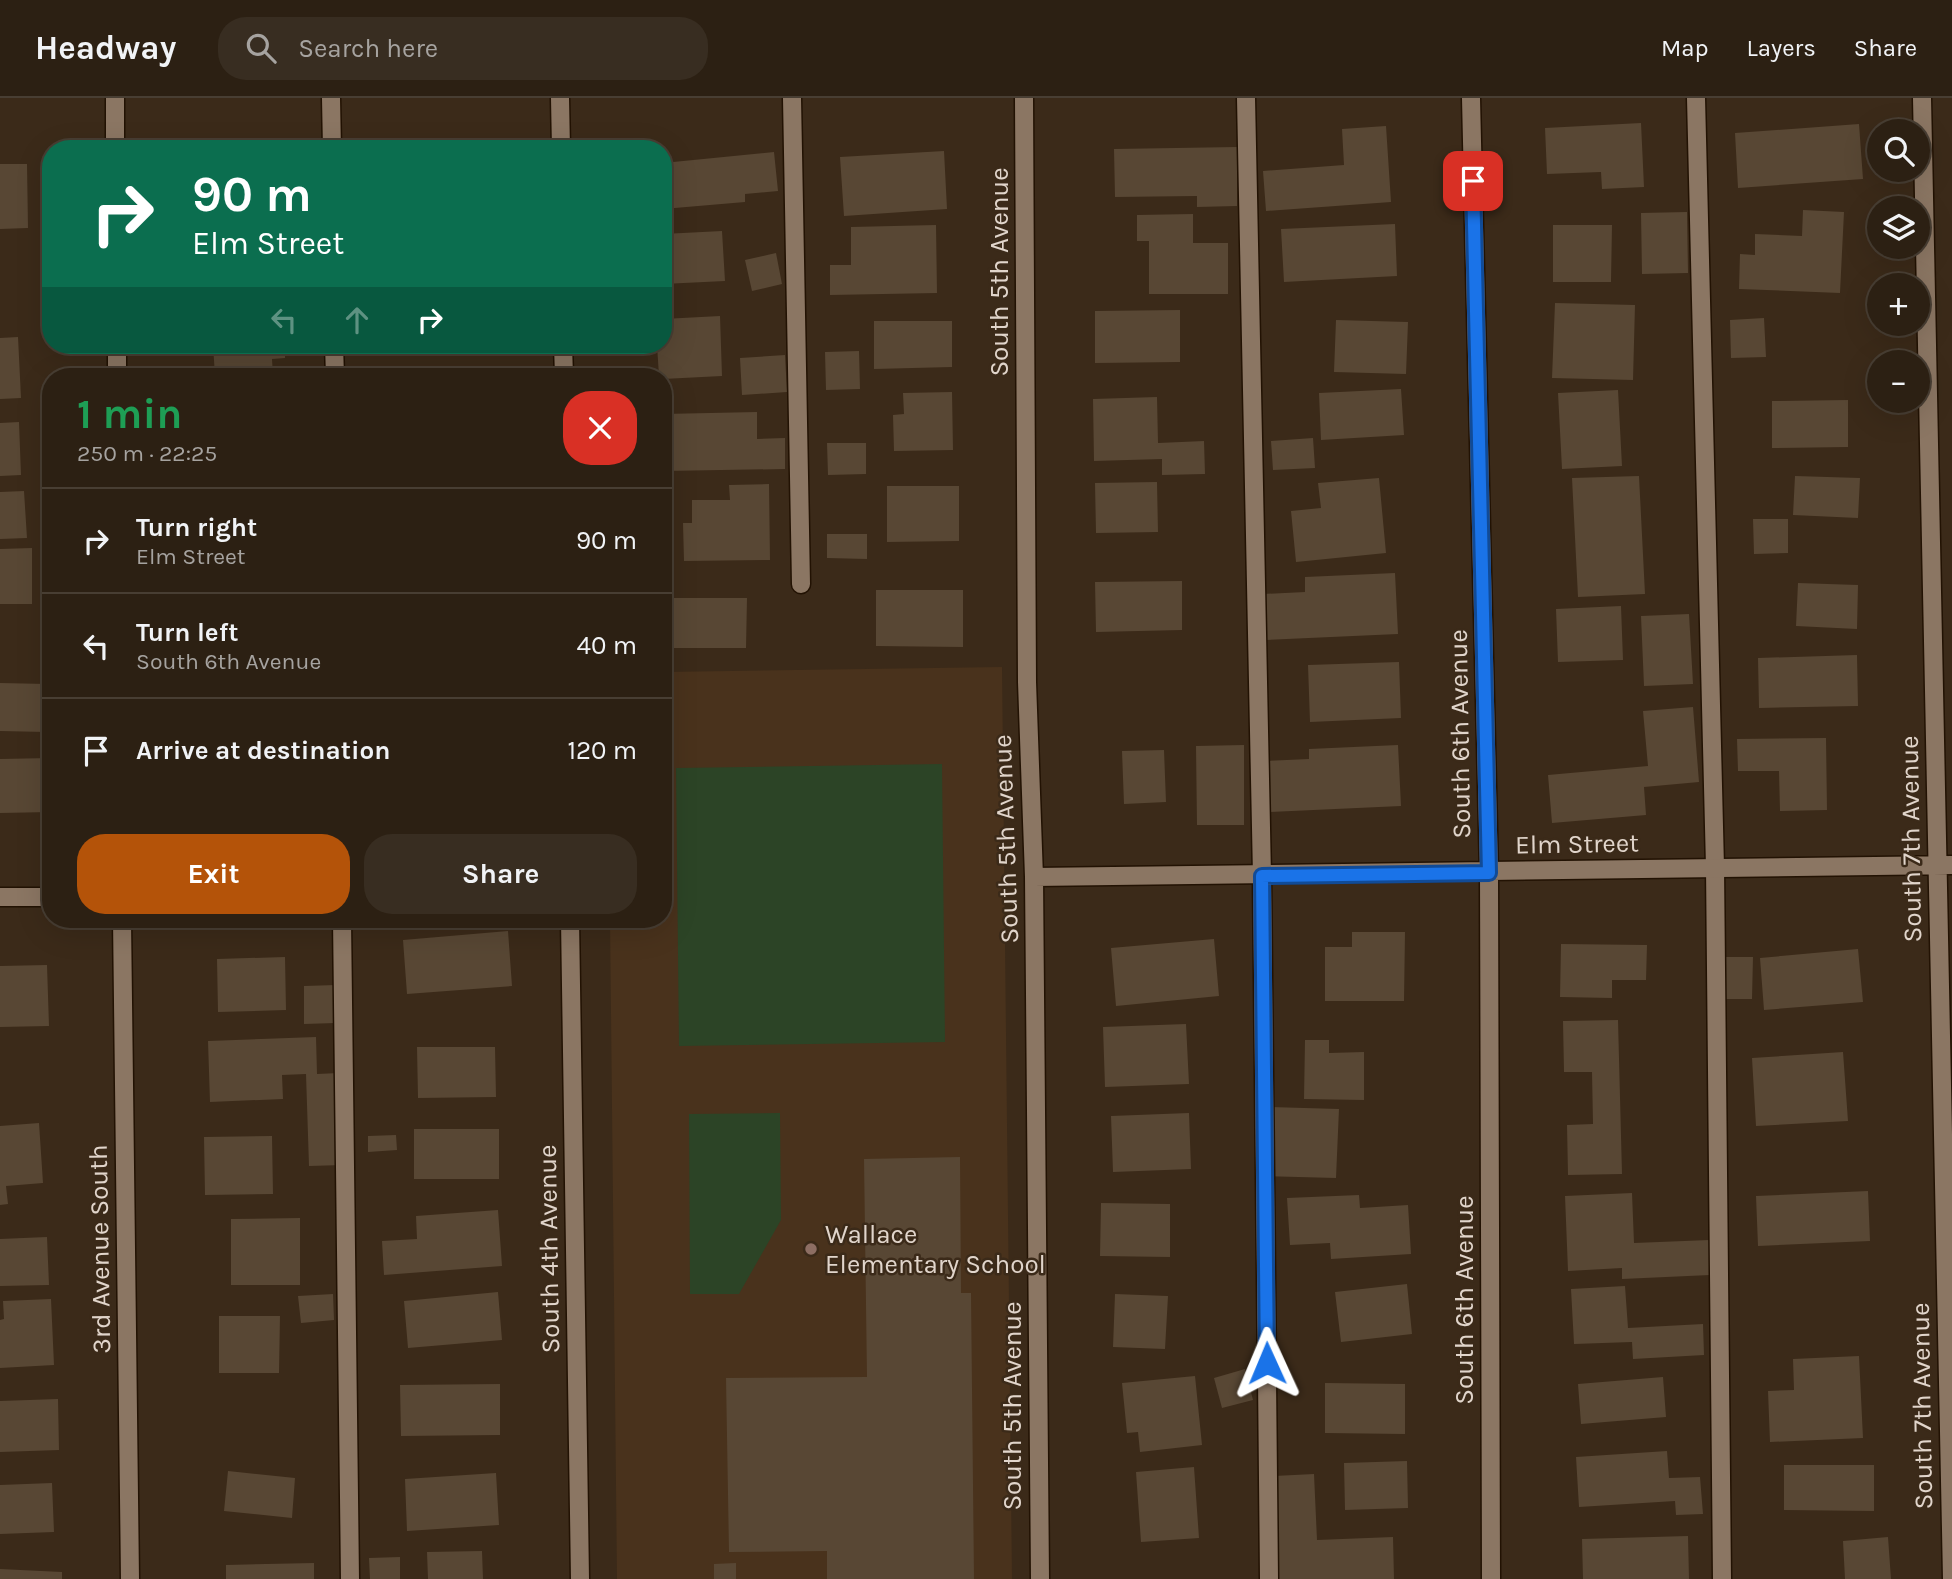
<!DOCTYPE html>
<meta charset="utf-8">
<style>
:root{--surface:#2c2013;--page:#382d21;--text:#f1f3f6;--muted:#a6a3a0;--line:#483e33;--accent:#b45309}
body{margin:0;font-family:Karla,sans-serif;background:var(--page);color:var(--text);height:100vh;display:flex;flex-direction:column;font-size:26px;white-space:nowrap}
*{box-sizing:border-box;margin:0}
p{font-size:23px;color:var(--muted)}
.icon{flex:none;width:38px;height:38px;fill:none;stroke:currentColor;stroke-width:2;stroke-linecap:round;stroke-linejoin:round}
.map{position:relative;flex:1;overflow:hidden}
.details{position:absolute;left:42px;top:270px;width:630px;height:560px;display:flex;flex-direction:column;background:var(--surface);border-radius:28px;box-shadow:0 7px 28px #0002,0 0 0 2px var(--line)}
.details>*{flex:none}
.banner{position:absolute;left:42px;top:42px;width:630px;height:214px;border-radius:28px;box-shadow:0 7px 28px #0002,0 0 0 2px var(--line);background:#0b6e4f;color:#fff;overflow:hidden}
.fabs{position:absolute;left:1867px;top:21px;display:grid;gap:14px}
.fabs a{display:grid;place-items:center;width:63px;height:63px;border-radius:50%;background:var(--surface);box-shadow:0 7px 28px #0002,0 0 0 2px var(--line);font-size:35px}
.pin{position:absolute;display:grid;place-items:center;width:60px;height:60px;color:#fff;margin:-30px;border-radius:14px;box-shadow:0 4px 10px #0006}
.me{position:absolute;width:77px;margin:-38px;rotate:359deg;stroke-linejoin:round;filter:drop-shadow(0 0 5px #0008)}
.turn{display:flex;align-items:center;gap:24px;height:147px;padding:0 35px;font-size:32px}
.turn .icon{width:91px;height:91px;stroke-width:2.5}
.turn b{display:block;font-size:49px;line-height:60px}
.lanes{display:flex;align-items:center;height:66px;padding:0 35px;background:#0003;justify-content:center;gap:35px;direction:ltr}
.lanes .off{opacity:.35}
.round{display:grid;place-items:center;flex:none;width:74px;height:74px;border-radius:28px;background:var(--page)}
.headline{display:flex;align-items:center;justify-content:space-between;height:119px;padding:0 35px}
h1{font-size:42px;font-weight:700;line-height:52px;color:#1e9e55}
.action{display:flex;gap:14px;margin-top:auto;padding:14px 35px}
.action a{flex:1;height:80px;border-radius:28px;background:var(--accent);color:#fff;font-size:28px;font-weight:700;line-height:80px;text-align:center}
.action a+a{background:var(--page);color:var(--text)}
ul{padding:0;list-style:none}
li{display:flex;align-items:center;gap:21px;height:105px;padding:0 35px;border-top:2px solid var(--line)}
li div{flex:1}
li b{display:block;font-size:26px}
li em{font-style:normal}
header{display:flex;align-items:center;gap:42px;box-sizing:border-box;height:98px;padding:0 35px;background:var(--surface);border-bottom:2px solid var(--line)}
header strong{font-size:33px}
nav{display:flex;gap:38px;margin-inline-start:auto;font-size:24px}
.search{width:490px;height:63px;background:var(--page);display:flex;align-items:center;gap:18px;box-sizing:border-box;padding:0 24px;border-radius:28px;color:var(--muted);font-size:26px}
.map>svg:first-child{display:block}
.built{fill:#49321c}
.green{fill:#2c4426}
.building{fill:#584734}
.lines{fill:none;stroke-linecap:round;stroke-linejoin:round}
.service-casing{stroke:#221203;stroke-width:21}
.minor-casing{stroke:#221203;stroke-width:21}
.service{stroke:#8b7663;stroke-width:18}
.minor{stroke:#8b7663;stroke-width:18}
.route-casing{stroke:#114b97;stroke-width:18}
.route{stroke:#1a73e8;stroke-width:12}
.education-dot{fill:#8d6e63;stroke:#3b2a19;stroke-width:2.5}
.labels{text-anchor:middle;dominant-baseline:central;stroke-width:5;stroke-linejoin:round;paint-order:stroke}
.street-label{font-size:26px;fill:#e1d5cb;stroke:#3b2a19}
.poi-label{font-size:26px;fill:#e1d5cb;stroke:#3b2a19;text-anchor:start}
</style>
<header>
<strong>Headway</strong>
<div class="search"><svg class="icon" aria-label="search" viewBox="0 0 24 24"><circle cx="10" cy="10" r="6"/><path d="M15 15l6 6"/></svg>Search here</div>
<nav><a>Map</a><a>Layers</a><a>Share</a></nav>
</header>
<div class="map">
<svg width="1952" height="1481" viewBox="0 0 1952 1481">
<rect width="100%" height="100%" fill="#3b2a19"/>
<path class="built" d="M1002 569 1012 1481H617L610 821H663V574Z"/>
<path class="green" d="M942 666 945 944 679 948 676 670Z
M780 1015 781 1122 739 1196H690L689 1016Z"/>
<path class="building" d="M1641 25 1644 89 1602 91 1601 74 1547 76 1545 30Z
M1859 26 1863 81 1738 90 1735 35Z
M1386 28 1391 104 1266 113 1263 73 1344 67 1342 31Z
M1237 49V108L1197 109V98L1115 99 1114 51Z
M944 53 947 111 844 118 840 59Z
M774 54 778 93 745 96V104L663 111V65Z
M0 66H27L28 130 0 131Z
M1803 112 1844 114 1840 195 1739 191 1740 156 1755 157V136L1802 138Z
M1687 114 1688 175 1642 176 1641 115Z
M1193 116V145H1228V196H1149V143H1137V117Z
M1395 126 1397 178 1284 184 1281 131Z
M936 127 937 195 830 197V167H851V129Z
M1553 127H1612L1611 184H1553Z
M722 133 725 183 663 186V136Z
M776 155 782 186 752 193 745 162Z
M1555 205 1635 207 1633 282 1552 280Z
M1180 212V264L1095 265V213Z
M720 218 722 278 663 281V278H659L657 247H663V221Z
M1764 220 1766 259 1731 260 1730 222Z
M1336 222 1408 224 1406 276 1334 274Z
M874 223H952V269L874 271Z
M18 239 21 300 0 301V240Z
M213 247H285V260L272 261 273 278H215Z
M859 253 860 291 826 292 825 254Z
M785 257 787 294 742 297 740 260Z
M1401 291 1404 337 1321 342 1319 295Z
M1618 292 1622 368 1562 371 1558 295Z
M952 294 953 352 894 353 893 317 904 316 903 295Z
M1157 299 1158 345 1204 343 1205 376 1162 377V361L1094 363 1093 301Z
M1848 302V349L1772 350V303Z
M757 314V341L785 340V371L664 373 663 316Z
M19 324 21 377 0 378V325Z
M1313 340 1315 370 1273 372 1271 343Z
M827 345H866V376L828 377Z
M1639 378 1645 496 1578 499 1572 380Z
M1795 378 1860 380 1858 420 1793 417Z
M1379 380 1386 455 1296 464 1291 413 1321 410 1318 385Z
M1157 384 1158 434 1096 435 1095 385Z
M769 386 770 462 684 463 683 425H692V402H730L729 387Z
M887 388H959V443L887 444Z
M24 393 27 440 0 441V394Z
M1753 421H1788V455L1754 456Z
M827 436H867V461L827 460Z
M32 450V506H0V451Z
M1395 475 1398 536 1266 542 1263 496 1305 494V479Z
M1182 483V532L1096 534 1095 484Z
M1798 485 1858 487 1857 531 1796 528Z
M876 492H963V549L876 548Z
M663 500H747L746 550H663Z
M1621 508 1623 562 1558 564 1556 511Z
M1689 516 1693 586 1644 588 1641 518Z
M1857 557 1858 608 1759 610 1758 560Z
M1399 564 1401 620 1310 624 1308 567Z
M0 585 47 586 46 634 0 633Z
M1693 609 1699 684 1644 689 1646 717 1552 725 1548 677 1648 668 1643 613Z
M1826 640 1827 712 1780 713 1779 673H1738L1737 641Z
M1244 647V727H1197L1196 648Z
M1398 647 1401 708 1268 714 1265 663 1309 661V651Z
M1164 652 1166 704 1124 706 1122 653Z
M51 660V714L0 715V661Z
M508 833 512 888 407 896 403 842Z
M1352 834H1405L1404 903H1325V849H1352Z
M1214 841 1219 898 1116 908 1111 850Z
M1561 846 1647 847 1646 882H1612V900L1560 899Z
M1858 851 1863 904 1764 912 1760 860Z
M285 859 286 912 218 914 217 861Z
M1726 859H1753L1752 901H1726Z
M47 867 49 928 0 929V868Z
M336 887V925L304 926V888Z
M1618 922 1622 1076 1568 1077 1567 1027 1593 1026 1592 974H1564L1563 923Z
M1186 926 1189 986 1105 989 1103 929Z
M316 939 317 976 339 975 343 1067 309 1068 306 976 282 977 283 1001 210 1004 208 943Z
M1305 942H1329V955L1364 954V1002L1304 1001Z
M417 949H495L496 999 418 1000Z
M1843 954 1848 1023 1756 1028 1752 960Z
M1267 1009 1339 1011 1336 1080 1264 1078Z
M1189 1015 1191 1071 1113 1074 1111 1018Z
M39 1025 43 1085 6 1088 8 1106 0 1107V1028Z
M414 1031H499V1081H414Z
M396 1037 397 1052 368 1054V1038Z
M272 1038 273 1096 205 1097 204 1039Z
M960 1059 961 1195H971L974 1481H827V1453L729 1454 726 1280 867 1279 864 1061Z
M1868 1093 1870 1143 1758 1148 1756 1098Z
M1632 1095 1634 1145 1709 1142 1710 1177 1622 1181V1170L1568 1173 1565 1098Z
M1359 1097 1360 1110 1408 1107 1411 1156 1331 1161 1330 1145 1290 1147 1287 1100Z
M1101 1105 1170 1106V1159L1100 1158Z
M498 1112 502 1168 384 1177 382 1143 417 1141 416 1118Z
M300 1120V1187H231V1121Z
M47 1139 49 1187 0 1188V1141Z
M1407 1186 1412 1236 1341 1244 1335 1194Z
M1625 1188 1628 1230 1703 1226 1704 1257 1633 1261 1632 1244 1574 1246 1571 1191Z
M498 1194 502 1242 408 1250 404 1203Z
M333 1196 334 1222 301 1225 298 1198Z
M1115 1196 1168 1198 1165 1251 1113 1249Z
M51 1201 54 1267 0 1270V1222L4 1221 3 1203Z
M219 1218H280L279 1275H219Z
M1859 1258 1863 1340 1770 1344 1768 1293 1794 1292 1793 1261Z
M1245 1271 1253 1302 1222 1310 1214 1280Z
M1195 1278 1202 1347 1140 1354 1138 1334 1127 1335 1122 1285Z
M1663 1279 1666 1319 1581 1326 1578 1286Z
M1325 1285 1405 1286V1336L1325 1335Z
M500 1286V1337L401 1338 400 1287Z
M58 1301 59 1352 0 1354V1303Z
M1667 1353 1669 1380 1700 1379 1703 1416 1676 1417 1675 1403 1579 1409 1576 1359Z
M1407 1363 1408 1410 1345 1412 1344 1365Z
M1784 1367H1874V1413L1784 1412Z
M1194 1369 1199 1440 1141 1444 1136 1374Z
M228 1373 295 1380 292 1420 224 1413Z
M496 1375 499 1427 407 1433 405 1381Z
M1314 1376 1317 1442 1393 1439 1394 1481H1278L1274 1378Z
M52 1385 54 1434 0 1436V1387Z
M1688 1438 1689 1481H1583L1582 1441Z
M1888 1439 1891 1481H1845L1843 1443Z
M482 1453 483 1481H428L427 1454Z
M400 1459V1481H370L369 1460Z
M314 1465V1481H226V1467Z
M736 1465V1481H714V1466Z
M0 1471 62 1474V1481H0Z"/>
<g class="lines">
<g class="service-casing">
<path id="service" d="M331 0 332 51
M792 0 801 486
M1246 0 1262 778 1269 1481
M1696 0 1715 769 1722 1481
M334 247 335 278
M342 821 350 1481"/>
</g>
<g class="minor-casing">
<path id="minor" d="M115 0V51
M560 0 561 51
M1024 0 1027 584 1034 779 1040 1481
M1471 0 1489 775 1491 1481
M1922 0 1952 1481
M117 247V278
M563 247 564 278
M1034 779 1952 767
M0 799H51
M122 821 130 1481
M570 821 580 1481"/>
</g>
<use href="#service" class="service"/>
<use href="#minor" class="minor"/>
</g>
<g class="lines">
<g class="route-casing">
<path id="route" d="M1267 1265 1262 778 1489 775 1473 83"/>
</g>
<use href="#route" class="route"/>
</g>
<circle class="education-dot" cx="811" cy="1151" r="7"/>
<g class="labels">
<g class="street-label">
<text transform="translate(999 174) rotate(-90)">South 5th Avenue</text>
<text transform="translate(1460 636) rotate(-91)">South 6th Avenue</text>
<text transform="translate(1006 741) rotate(-92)">South 5th Avenue</text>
<text transform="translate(1911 741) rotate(-91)">South 7th Avenue</text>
<text transform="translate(1577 746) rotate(-1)">Elm Street</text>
<text transform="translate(100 1151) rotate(-91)">3rd Avenue South</text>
<text transform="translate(549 1151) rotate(-91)">South 4th Avenue</text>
<text transform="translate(1464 1202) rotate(-90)">South 6th Avenue</text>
<text transform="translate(1012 1308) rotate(-90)">South 5th Avenue</text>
<text transform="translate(1922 1308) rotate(-91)">South 7th Avenue</text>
</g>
<g class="poi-label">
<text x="825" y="1136">Wallace<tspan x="825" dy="30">Elementary School</tspan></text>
</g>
</g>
</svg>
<div class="fabs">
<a><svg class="icon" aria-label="search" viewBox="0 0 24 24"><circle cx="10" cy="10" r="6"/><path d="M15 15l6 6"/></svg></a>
<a><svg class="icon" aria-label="layers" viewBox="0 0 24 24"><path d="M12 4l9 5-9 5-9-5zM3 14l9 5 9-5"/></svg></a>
<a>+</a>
<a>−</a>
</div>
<div class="pin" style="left:1473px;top:83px;background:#d93025"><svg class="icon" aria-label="arrive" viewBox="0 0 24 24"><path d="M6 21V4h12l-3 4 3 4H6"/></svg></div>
<svg class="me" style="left:1267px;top:1265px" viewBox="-20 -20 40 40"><path d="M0-17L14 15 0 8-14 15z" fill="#1a73e8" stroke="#fff" stroke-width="4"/></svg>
<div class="banner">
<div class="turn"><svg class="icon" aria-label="right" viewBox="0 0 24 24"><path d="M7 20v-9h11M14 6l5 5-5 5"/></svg><div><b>90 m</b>Elm Street</div></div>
<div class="lanes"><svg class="icon off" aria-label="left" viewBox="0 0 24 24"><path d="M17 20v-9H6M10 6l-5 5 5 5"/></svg><svg class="icon off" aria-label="ahead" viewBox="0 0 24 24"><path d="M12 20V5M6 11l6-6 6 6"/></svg><svg class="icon" aria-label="right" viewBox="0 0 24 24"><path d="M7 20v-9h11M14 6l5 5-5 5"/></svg></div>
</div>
<section class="details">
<div class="headline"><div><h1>1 min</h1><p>250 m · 22:25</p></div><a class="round" style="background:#d93025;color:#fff"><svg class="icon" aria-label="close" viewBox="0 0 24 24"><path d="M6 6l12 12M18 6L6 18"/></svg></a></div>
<ul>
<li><svg class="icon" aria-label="right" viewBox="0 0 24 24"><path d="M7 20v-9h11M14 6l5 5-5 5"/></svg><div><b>Turn right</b><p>Elm Street</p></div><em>90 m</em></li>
<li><svg class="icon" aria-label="left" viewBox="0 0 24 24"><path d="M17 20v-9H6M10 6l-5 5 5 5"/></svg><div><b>Turn left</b><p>South 6th Avenue</p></div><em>40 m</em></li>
<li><svg class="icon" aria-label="arrive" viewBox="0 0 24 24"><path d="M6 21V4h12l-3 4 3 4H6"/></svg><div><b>Arrive at destination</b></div><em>120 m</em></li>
</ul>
<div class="action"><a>Exit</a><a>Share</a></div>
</section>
</div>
